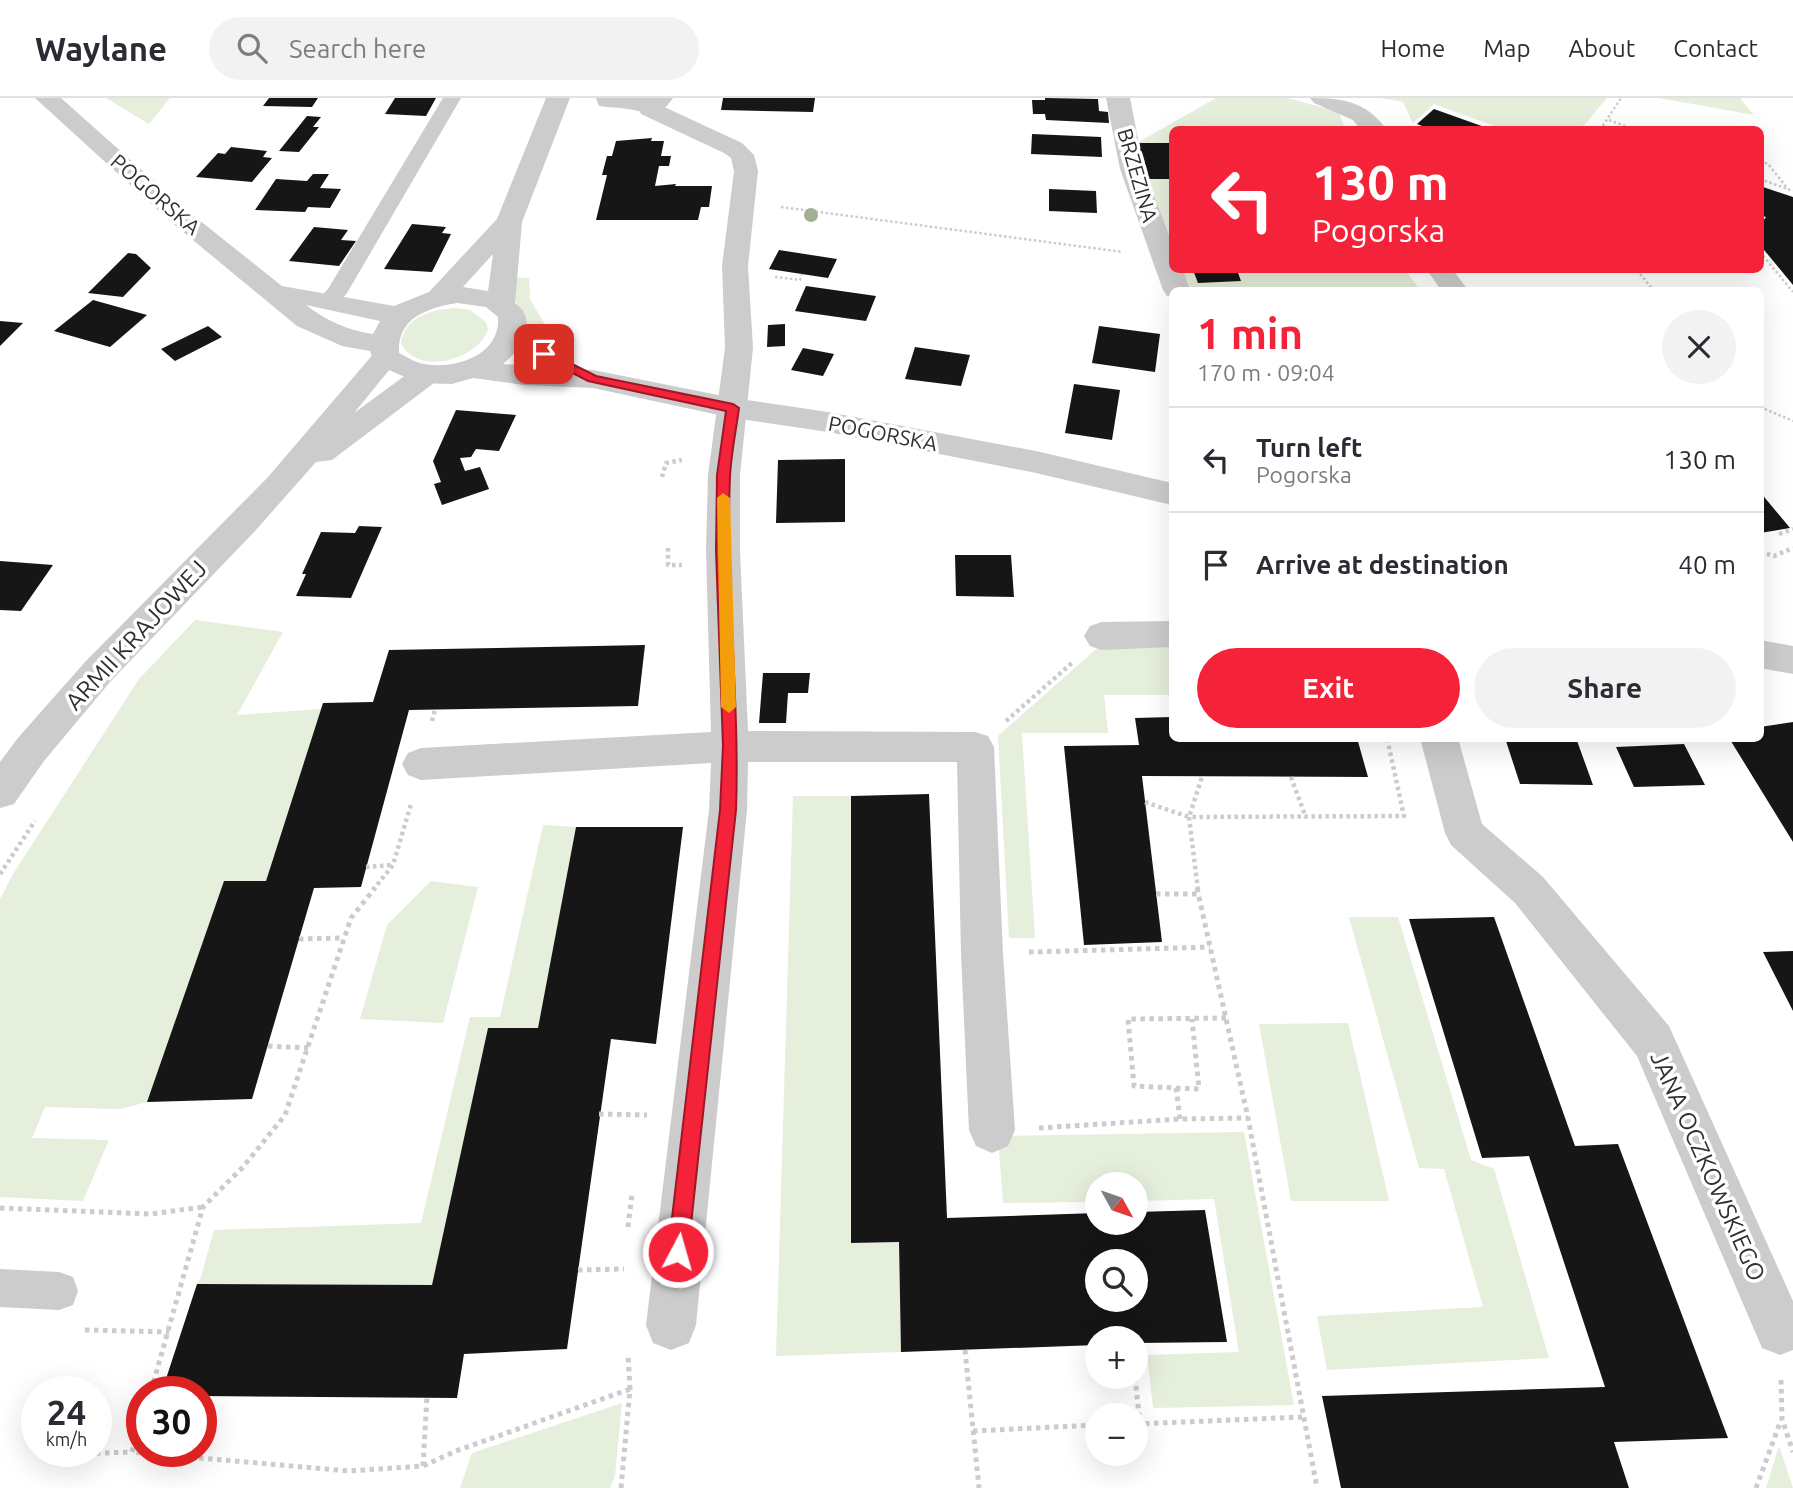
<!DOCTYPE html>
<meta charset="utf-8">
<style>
:root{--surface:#fff;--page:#f2f2f3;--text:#2b2b33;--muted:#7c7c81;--line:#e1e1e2;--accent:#f52339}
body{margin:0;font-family:Ubuntu,sans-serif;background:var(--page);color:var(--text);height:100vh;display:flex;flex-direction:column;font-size:26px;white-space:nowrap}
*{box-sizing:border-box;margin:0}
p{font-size:23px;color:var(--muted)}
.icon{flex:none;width:38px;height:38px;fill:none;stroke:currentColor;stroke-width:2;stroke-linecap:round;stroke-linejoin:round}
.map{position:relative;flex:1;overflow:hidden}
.sheet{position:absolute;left:1169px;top:189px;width:595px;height:455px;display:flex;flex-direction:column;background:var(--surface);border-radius:10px;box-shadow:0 7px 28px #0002}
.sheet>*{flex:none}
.top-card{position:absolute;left:1169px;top:28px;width:595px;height:147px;border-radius:10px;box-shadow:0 7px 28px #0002;background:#f52339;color:#fff;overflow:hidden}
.needle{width:46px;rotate:130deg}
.fabs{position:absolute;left:1085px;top:1074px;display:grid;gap:14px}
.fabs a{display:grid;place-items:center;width:63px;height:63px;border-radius:50%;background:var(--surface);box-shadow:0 7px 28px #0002;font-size:35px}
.speed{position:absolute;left:21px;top:1278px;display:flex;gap:14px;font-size:35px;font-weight:700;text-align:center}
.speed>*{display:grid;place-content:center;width:91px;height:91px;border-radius:50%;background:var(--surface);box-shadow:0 7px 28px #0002;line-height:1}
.speed small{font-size:18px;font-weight:400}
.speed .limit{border:10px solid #d22;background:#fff;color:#111}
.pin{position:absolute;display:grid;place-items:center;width:60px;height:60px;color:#fff;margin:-30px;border-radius:14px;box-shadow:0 4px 10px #0006}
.me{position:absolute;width:77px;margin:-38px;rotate:6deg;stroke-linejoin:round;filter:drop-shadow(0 0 5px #0008)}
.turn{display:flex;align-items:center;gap:24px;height:147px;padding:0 28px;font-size:32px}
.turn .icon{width:91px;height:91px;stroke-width:2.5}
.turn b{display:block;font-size:49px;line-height:60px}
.round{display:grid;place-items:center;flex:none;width:74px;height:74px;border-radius:37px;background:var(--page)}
.headline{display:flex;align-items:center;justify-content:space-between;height:119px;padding:0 28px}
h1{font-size:42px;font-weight:700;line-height:52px;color:var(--accent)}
.cta{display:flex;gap:14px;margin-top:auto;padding:14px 28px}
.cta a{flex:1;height:80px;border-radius:42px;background:var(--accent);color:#fff;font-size:28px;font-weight:700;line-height:80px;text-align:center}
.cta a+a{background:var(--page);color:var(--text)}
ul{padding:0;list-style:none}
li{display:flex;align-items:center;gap:21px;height:105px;padding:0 28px;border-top:2px solid var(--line)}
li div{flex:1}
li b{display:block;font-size:26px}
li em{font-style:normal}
header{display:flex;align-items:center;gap:42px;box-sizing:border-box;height:98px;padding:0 35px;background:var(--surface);border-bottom:2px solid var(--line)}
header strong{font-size:33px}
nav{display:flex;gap:38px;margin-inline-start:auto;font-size:24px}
.search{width:490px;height:63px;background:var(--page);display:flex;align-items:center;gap:18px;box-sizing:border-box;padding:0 24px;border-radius:38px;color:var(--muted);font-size:26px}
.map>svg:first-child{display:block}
.green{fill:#e6eedc}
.building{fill:#161616;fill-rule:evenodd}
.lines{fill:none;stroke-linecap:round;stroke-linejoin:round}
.path-far2{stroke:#ccc;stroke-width:2.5;stroke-dasharray:2.5 2.5;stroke-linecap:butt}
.path-far1{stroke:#ccc;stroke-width:4.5;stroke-dasharray:3.5 3.5;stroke-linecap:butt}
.path{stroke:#ccc;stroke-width:5;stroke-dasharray:4.5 4.5;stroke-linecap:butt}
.service{fill:#ccc;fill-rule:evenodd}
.pedestrian{fill:#ccc;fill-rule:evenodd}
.minor{fill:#ccc;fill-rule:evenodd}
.tertiary{fill:#ccc;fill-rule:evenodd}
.tree{fill:#a1b092}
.route{fill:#f52339;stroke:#9f1725;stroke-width:2}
.slow{fill:#f59e0b}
.labels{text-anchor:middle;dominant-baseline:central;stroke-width:7;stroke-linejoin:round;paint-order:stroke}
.far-street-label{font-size:21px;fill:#2f2f2f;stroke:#fff}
.street-label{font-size:24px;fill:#2f2f2f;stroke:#fff}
</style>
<header>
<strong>Waylane</strong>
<div class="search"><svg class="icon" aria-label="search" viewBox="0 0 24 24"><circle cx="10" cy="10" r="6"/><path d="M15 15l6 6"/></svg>Search here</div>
<nav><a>Home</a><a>Map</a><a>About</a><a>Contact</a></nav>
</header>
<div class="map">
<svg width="1793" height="1390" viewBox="0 0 1793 1390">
<rect width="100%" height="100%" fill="#fff"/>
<path class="green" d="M106 0H170L149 26Z
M1216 0H1288L1339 14 1345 31 1172 32V45H1137Z
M1380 0H1607L1581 31H1503L1434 6 1413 25 1403 4Z
M1659 0H1740L1754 17Z
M1145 81H1172V146Z
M1182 172H1405L1420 192H1189Z
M510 179 529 180 530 201 549 234 541 241 530 236 514 199Z
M457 210 470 212 486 224 488 232C477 262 417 279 401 245 405 218 434 211 457 210Z
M195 522 283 534 237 617 321 611 266 783H224L147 1004 120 1011 45 1009 32 1040 109 1042 83 1103 0 1099V801L13 776 139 581Z
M1103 545H1172V597H1104L1108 635H1022L1035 840H1009L998 638Z
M793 698H851V1145L899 1144 901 1254 776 1258Z
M543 727 576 729 538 930H488L432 1187 197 1186 201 1179 214 1132 421 1125 470 919H500Z
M431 783 478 789 443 925 360 921 387 827Z
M1349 819H1398L1471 1062 1494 1071 1549 1260 1327 1272 1317 1218 1483 1209 1444 1071 1419 1070Z
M1348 925 1389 1103H1291L1259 926Z
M1244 1034 1294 1307 1153 1310 1147 1257 1239 1254 1214 1101 1136 1103V1087H1097V1104L1003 1105 998 1038Z
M622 1305 615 1378 610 1390H460L472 1355Z
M1779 1348 1793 1390H1766Z"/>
<path class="building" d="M269 0H318L312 9 263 8Z
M395 0H436L426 18 385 16Z
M723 0H815L813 14 721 12Z
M1045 0 1098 1 1099 13 1108 14 1109 25 1046 22 1045 16H1033L1032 2H1045Z
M1434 11 1490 31V32H1425L1427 30 1417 26Z
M307 18 321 19 313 29H319L299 54 279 53Z
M1032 36 1101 39 1102 59 1031 56Z
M652 40 651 43H664L661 58H671L669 68H659L655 88 676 86 675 88H712L709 109H701L698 122H596L607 77H602L607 58H612L616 43Z
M1137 45H1172V81H1145Z
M231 49 267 53 263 59 272 60 252 84 196 79 218 55 225 56Z
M313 76H329L320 90 341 91 330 110 308 109 305 114 255 112 276 81 307 83Z
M1760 88 1793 99V187L1760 147V127L1766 119 1760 117Z
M1049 91 1096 93 1097 115 1049 113Z
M412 126 446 129 442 135 451 136 432 174 384 171Z
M314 129 348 132 341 142 356 143 339 168 289 163Z
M779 152 837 161 828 180 769 171Z
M128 155 136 156 151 170 123 199 88 195Z
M1193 172H1237L1241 183 1198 185Z
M806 188 876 198 866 223 795 213Z
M93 202 147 217 110 249 54 233Z
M0 223 23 225 0 248Z
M785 226V248L767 249 768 227Z
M208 228 222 239 175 263 161 251Z
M1099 228 1160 236 1155 274 1092 265Z
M915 249 970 257 961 288 905 281Z
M803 250 834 256 823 278 791 272Z
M1074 286 1120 292 1112 342 1065 335Z
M456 312 516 317 499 353 476 351 471 359 460 360 465 373 480 369 489 391 442 407 434 386 441 384 433 363Z
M845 361V424L776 425 778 362Z
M1760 394 1790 430 1760 435Z
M359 428 382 429 351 500 296 498 306 476H302L321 434 355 435Z
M955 457H1011L1014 499 956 498Z
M0 463 53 467 21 513 0 512Z
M645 547 638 608 409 612 361 789 314 790 252 1001 147 1004 224 783H266L323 605 373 604 389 552Z
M763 575H810L808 595H788L786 625H759Z
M1172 619V640H1357L1368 679 1142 678 1162 844 1084 847 1064 648 1139 647 1135 620Z
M1793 624V744L1729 640H1760V629Z
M1505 640H1576L1593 687 1520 686Z
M1684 646 1705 687 1634 689 1616 649Z
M929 696 947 1120 1097 1115V1125H1136V1114L1205 1112 1227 1244 1136 1245V1241H1097V1247L901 1254 899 1144 851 1145V698ZM1097 1164H1136V1202H1097Z
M576 729H683L656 946 611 941 567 1251 464 1256 457 1300 201 1298V1293H162L197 1186 432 1187 488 930H538Z
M1494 819 1575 1048 1618 1046 1728 1340 1614 1344 1629 1390H1341L1322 1298 1605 1289 1529 1058 1482 1060 1409 821Z
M1793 853V913L1763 854Z"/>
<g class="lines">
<path class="path-far2" d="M1609 22 1636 32
M1600 32 1621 0
M1760 63 1768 66 1788 91
M1760 81 1793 93
M781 109 1123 154
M1760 154 1793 194
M1637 172 1653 192
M775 179 800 182 802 176
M554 227 574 243
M1760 309 1793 323"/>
<path class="path-far1" d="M662 379 666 365 682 362
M1779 436 1793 431
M668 450V467H682
M1760 454 1774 458 1793 450
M432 623 435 612
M1006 623 1073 564
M1291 679 1306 720
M1145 704 1189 719 1202 679
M366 769 392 767
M0 776 35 723
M373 792 393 767 411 706
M1198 792 1189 719 1404 718 1387 640"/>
<path class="path" d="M1197 790 1248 1020 1317 1390
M1156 796H1198
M299 841 344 840
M1029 854 1210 849
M268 948 308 950
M1176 990 1199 991 1192 921
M599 1016 647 1017
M1180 1021 1176 990 1134 988 1128 921 1228 920
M1039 1030 1180 1021 1248 1020
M0 1110 151 1116 203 1109
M628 1129 632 1096
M578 1172 624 1171
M85 1232 169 1234
M965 1252 979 1390
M1135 1279 1140 1326
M1781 1282 1782 1321 1793 1354
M151 1293 203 1109 243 1069 285 1017 351 820 375 790
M142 1324 132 1354 349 1373 423 1368 456 1353 630 1291
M1136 1326 1302 1319
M973 1333 1097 1327
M42 1357 132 1354
M423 1368 427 1298
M621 1390 630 1291 628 1256
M1756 1390 1781 1322"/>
<path class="service" d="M443 0H461L347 195 335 209H319L316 204 328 191Z
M0 1171 59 1174 73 1179 78 1193 73 1207 59 1212 0 1209Z"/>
<path class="pedestrian" d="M596 0H673C655 25 651 14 628 11 618 9 609 10 599 8Z"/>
<path class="minor" d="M634 0H658L660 7 742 45 754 57 758 73 748 168 753 250 740 377V453L748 633 975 634 988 638 994 649 1003 856 1015 1032 1008 1048 992 1055 976 1048 969 1032 961 856 957 664H748L747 712 696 1227 689 1245 671 1252 653 1245 646 1227 709 712 711 665 421 682 408 677 402 666 408 655 421 650 711 634 706 453 708 377 725 250 722 168 734 73 731 60 724 55 641 16Z
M1106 0H1130L1144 71 1172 145V172H1183L1190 192H1172V199L1167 198 1163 192 1120 71Z
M1310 0C1343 0 1366 3 1387 32H1361L1353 22 1314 5Z
M1427 172H1453L1468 192H1441Z
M385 251 395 254 399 260 354 315 414 271 424 269 434 271 439 278 434 285 332 362 316 364 255 433 110 584 44 663 14 706 0 710V664L17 641 85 564 268 379 375 254Z
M1172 523V549L1102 552 1090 548 1084 538 1090 528 1102 524Z
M1420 640H1458L1482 726 1543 779 1669 928 1793 1203V1252L1780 1257 1762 1250 1637 958 1515 805 1451 747 1445 735Z"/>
<path class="tertiary" d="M35 0H61L189 114 282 188 394 208 429 194 497 121 546 0H570L522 124 515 205C539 222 522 251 503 266L593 272 733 300 828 314 1036 353 1172 385V407L1036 375 828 334 733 320 593 290 524 287 473 280 452 286 419 285 375 266 370 253 342 248 297 228 171 124ZM493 156 488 193 463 189ZM457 205 486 209 498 219C501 256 457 272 425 266 416 265 407 259 399 255 397 220 427 210 457 205ZM306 207 380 223 373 236C349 233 325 222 306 207Z
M1760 542 1793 548V576L1760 570Z"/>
</g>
<circle class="tree" cx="811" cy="117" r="7"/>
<path class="route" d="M544 252 596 278 733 306 739 310C736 333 731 356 730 379 725 490 740 601 736 712L688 1154 685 1161 678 1164 671 1161 668 1154 720 712 723 648 716 453 717 377 726 313 588 283 540 258 538 256Z"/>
<path class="slow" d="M723 395 730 400 736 609 729 615 721 609 717 400Z"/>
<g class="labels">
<g class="far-street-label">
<text transform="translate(1138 77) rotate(74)">BRZEZINA</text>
<text transform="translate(156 96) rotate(41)">POGORSKA</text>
<text transform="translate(883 335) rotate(11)">POGORSKA</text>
</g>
<g class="street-label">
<text transform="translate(136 537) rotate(-47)">ARMII KRAJOWEJ</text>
<text transform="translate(1708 1068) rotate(66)">JANA OCZKOWSKIEGO</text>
</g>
</g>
</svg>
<div class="fabs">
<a><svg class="needle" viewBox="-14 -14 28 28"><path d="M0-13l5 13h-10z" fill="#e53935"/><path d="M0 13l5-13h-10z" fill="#7c7c81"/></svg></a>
<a><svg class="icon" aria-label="search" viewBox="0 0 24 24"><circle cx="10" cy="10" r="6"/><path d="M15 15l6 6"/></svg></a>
<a>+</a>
<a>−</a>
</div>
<div class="speed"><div>24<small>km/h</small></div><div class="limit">30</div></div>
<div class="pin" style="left:544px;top:256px;background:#d93025"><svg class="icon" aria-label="arrive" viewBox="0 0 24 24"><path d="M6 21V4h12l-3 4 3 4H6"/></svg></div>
<svg class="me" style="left:678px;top:1154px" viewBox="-20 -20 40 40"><circle r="17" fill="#f52339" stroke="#fff" stroke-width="3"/><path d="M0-11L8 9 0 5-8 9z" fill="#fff"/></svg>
<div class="top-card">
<div class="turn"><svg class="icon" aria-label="left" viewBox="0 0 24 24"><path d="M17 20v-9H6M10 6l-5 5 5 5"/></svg><div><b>130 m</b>Pogorska</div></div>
</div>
<section class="sheet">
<div class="headline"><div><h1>1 min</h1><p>170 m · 09:04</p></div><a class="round"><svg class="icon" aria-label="close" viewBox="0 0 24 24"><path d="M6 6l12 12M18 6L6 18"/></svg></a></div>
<ul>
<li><svg class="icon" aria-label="left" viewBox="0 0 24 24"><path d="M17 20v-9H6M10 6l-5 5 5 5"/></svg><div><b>Turn left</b><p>Pogorska</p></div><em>130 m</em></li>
<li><svg class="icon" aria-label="arrive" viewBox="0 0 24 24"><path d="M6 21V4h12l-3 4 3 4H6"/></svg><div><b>Arrive at destination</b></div><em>40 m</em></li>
</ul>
<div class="cta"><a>Exit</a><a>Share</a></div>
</section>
</div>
